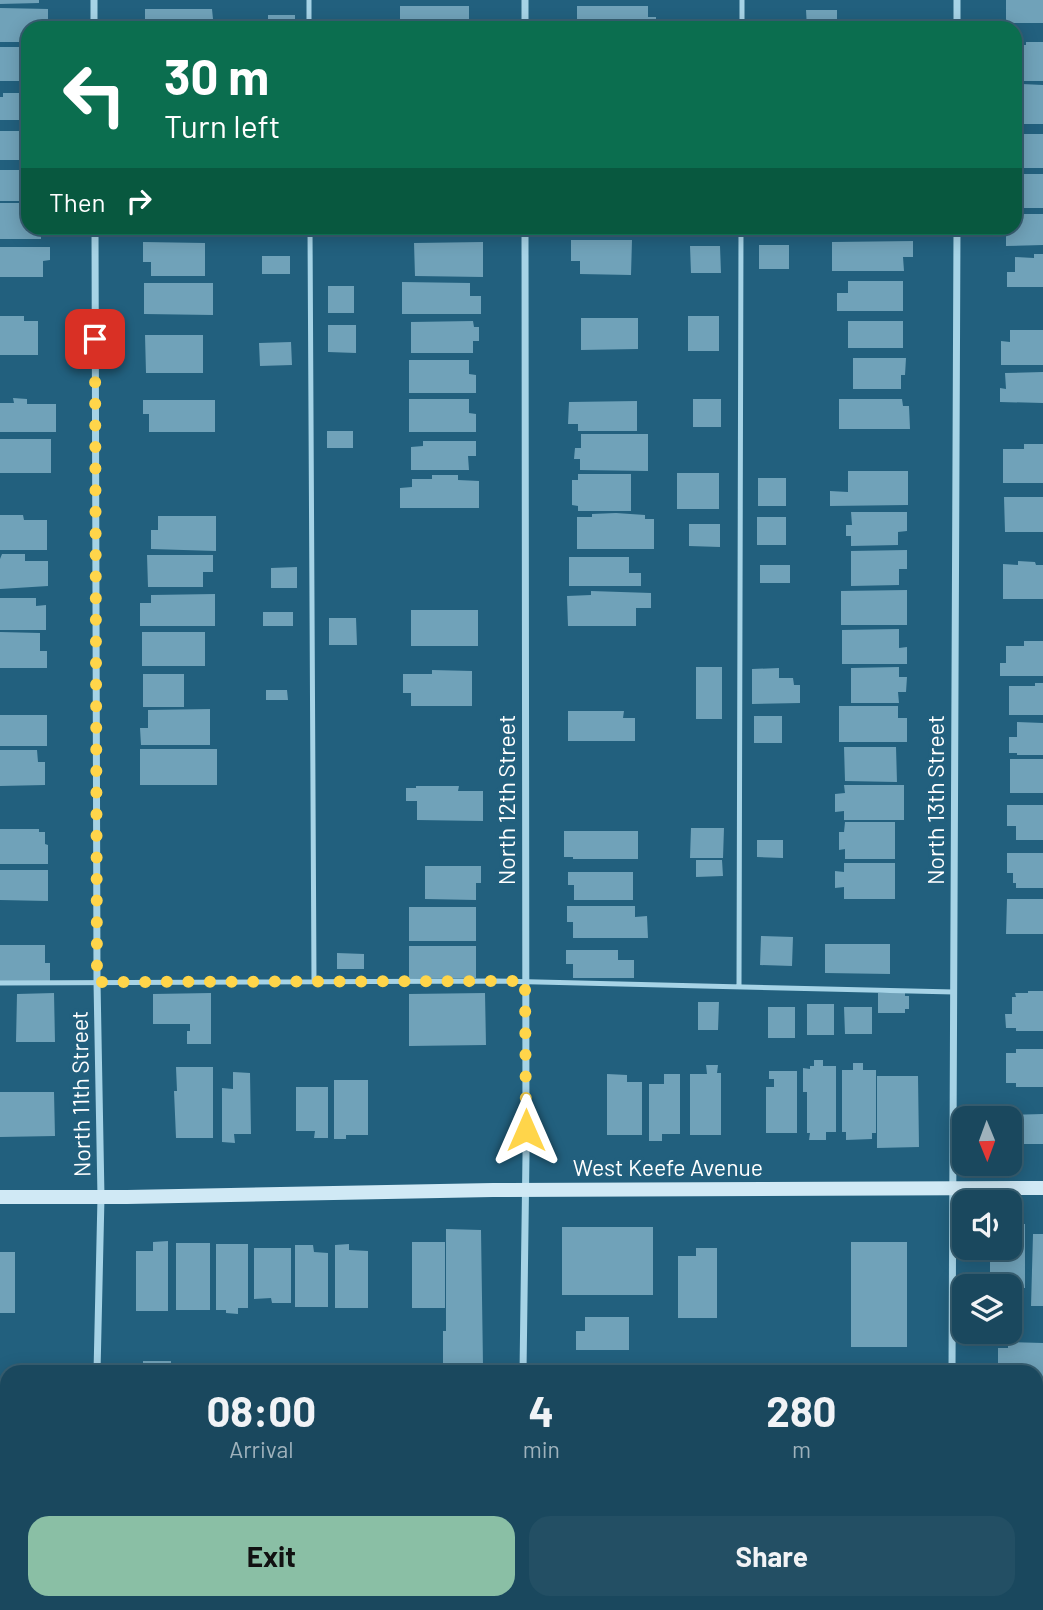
<!DOCTYPE html>
<style>
:root{--surface:#1a485e;--page:#234f64;--text:#f1f3f6;--muted:#9fb2bc;--line:#386073;--accent:#8abfa5}
body{margin:0;font-family:Barlow,sans-serif;background:var(--page);color:var(--text);height:100vh;display:flex;flex-direction:column;font-size:26px;white-space:nowrap}
*{box-sizing:border-box;margin:0}
p{font-size:23px;color:var(--muted)}
.icon{flex:none;width:38px;height:38px;fill:none;stroke:currentColor;stroke-width:2;stroke-linecap:round;stroke-linejoin:round}
.map{position:relative;flex:1;overflow:hidden}
.sheet{position:absolute;left:0px;top:1365px;width:1043px;height:245px;display:flex;flex-direction:column;background:var(--surface);border-radius:21px 21px 0 0;box-shadow:0 4px 18px #0003,0 0 0 2px var(--line)}
.sheet>*{flex:none}
.guide{position:absolute;left:21px;top:21px;width:1001px;height:214px;border-radius:21px;box-shadow:0 4px 18px #0003,0 0 0 2px var(--line);background:#0b6e4f;color:#fff;overflow:hidden}
.needle{width:46px;rotate:179deg}
.tools{position:absolute;left:952px;top:1106px;display:grid;gap:14px}
.tools a{display:grid;place-items:center;width:70px;height:70px;border-radius:14px;background:var(--surface);box-shadow:0 4px 18px #0003,0 0 0 2px var(--line);font-size:35px}
.pin{position:absolute;display:grid;place-items:center;width:60px;height:60px;color:#fff;margin:-30px;border-radius:14px;box-shadow:0 4px 10px #0006}
.me{position:absolute;width:77px;margin:-38px;rotate:0deg;stroke-linejoin:round;filter:drop-shadow(0 0 5px #0008)}
.turn{display:flex;align-items:center;gap:24px;height:147px;padding:0 28px;font-size:32px}
.turn .icon{width:91px;height:91px;stroke-width:2.5}
.turn b{display:block;font-size:49px;line-height:60px}
.then{display:flex;align-items:center;height:66px;padding:0 28px;background:#0003;gap:14px;font-size:26px}
.eta{display:flex;justify-content:space-evenly;align-items:center;height:119px;text-align:center}
.eta b{font-size:42px;font-weight:700;line-height:49px}
.primary-button{display:flex;gap:14px;margin-top:auto;padding:14px 28px}
.primary-button a{flex:1;height:80px;border-radius:21px;background:var(--accent);color:#111;font-size:28px;font-weight:700;line-height:80px;text-align:center}
.primary-button a+a{background:var(--page);color:var(--text)}
.map>svg:first-child{display:block}
.building{fill:#70a2b9}
.lines{fill:none;stroke-linecap:round;stroke-linejoin:round}
.lane{stroke:#a6d3e6;stroke-width:5}
.street{stroke:#a6d3e6;stroke-width:7}
.secondary{stroke:#d0e9f5;stroke-width:14}
.route{stroke:#ffd54a;stroke-width:12;stroke-dasharray:0 21.6}
.labels{text-anchor:middle;dominant-baseline:central;stroke-width:7;stroke-linejoin:round;paint-order:stroke}
.street-label{font-size:23px;fill:#fff;stroke:#22607e}
</style>
<div class="map">
<svg width="1043" height="1610" viewBox="0 0 1043 1610">
<rect width="100%" height="100%" fill="#22607e"/>
<path class="building" d="M0 0H39V3L0 4Z
M1006 0H1043V23H1006Z
M400 6H469V28H406V25H400Z
M577 6H648V17H656V28H577Z
M0 8 48 9V28H28V42H0Z
M145 9H212L213 19H221V28H145Z
M806 10H837V28H807Z
M268 15H295V28H268Z
M687 21H715V28H687Z
M1026 42H1043V81H1015V45H1026Z
M0 47H28V81H0Z
M1022 84 1043 85V124H1015V89H1022Z
M3 93H28V120H0V97H3Z
M0 131H28V160H0Z
M1015 134H1043V168H1015Z
M0 170H28V201H0Z
M1015 174H1043V208H1015Z
M0 203H28V228H41V239H0Z
M1015 214H1043V245L1006 246V228H1015Z
M150 228H217V236L150 235Z
M420 228H476V237H420Z
M571 228H641V234H571Z
M665 228H725V233L665 234Z
M758 228H786V234H758Z
M844 228H914V236L845 237Z
M571 240H632L631 275 580 274V261H571Z
M913 241V257H903L904 271H832V242Z
M143 242 205 243V276H151V262H143Z
M483 242V277L415 276 414 243Z
M759 245H789V269H759Z
M690 246H720L721 273H691Z
M0 247H50V260L43 261V277H0Z
M1034 254H1043V287H1007V272H1015V257L1034 258Z
M262 256H290V274H262Z
M848 281H903V311H837V293H848Z
M402 282 470 283V296H481V314H402Z
M144 283H213V315L144 314Z
M328 286H354V313H328Z
M0 316H24V321H38V355H0Z
M688 316H719V351H688Z
M581 318H638V349L581 350Z
M473 321 474 327H479V341H473V353H411V322Z
M848 321H903V348H848Z
M328 325H356V353L328 352Z
M1010 330H1043V365H1001V341L1010 342Z
M145 335H203V373H146Z
M291 342 292 365 260 366 259 343Z
M853 358H906L905 375H901V389H853Z
M409 360H469V374L476 375V393H409Z
M1043 372V403L1000 402V388L1006 389 1005 373Z
M13 398 27 399V404H56V432H0V403H14Z
M409 399H469V413L476 414V432H409Z
M693 399H721V427H693Z
M839 399H902L903 406H909L910 429H839Z
M143 400H215V432H149V414H143Z
M637 401V431H578V424H568L569 402Z
M327 431H353V448H327Z
M581 434H648V471L580 470V459H574L575 448H581Z
M0 439H51V473H0Z
M423 441H476V456H468L469 470H411V447L423 446Z
M1024 444H1043V483H1003V449H1024Z
M848 471H908V505L830 506V491L848 492Z
M677 473H719V509H677Z
M578 474H631V511H578V506L572 505V480H578Z
M432 475H458V480L479 481V508H400V488L412 487V479H432Z
M758 478H786V506H758Z
M1004 497H1043V532H1005Z
M851 512H907V531L898 532V545L851 546V536H846V525H852Z
M616 513 645 515V519H654V549H577V517H592V514Z
M0 515H23L24 520H47V550H0Z
M158 516H216V551L151 549V530H158Z
M757 517H786V545H757Z
M689 524H720V547L689 546Z
M907 550V569H899V585L851 586V551Z
M2 554H25V561H48V586L0 589V559Z
M147 555H213V572H203V587H148Z
M569 557H629V573H641V586H569Z
M1018 561 1035 562 1036 565H1043V599H1003V564L1018 565Z
M760 565H790V583H760Z
M297 567V588H271V568Z
M907 590V625H841V591Z
M591 591 651 593V608H636V626H568L567 596 591 595Z
M215 594V626H140V603H151V595Z
M0 598H36V606L46 605V630H0Z
M411 610H478V646H411Z
M263 612H293V626H263Z
M329 618H356L357 645H329Z
M899 629V648L907 647V664H842V630Z
M0 632 40 633V651H47V668H0Z
M142 632H205V666H142Z
M1024 641H1043V676H1000V663H1006V646H1024Z
M696 667H722V719H696Z
M899 667V677H907L906 692H898L899 703H851V668Z
M779 668V678H793L794 685H800V703L752 704V669Z
M432 670 472 671V706H411V693H403V674H432Z
M143 674H184V707H143Z
M1035 683H1043V715H1009V686H1035Z
M266 690H287L288 700H266Z
M839 706H898V718H907V742H839Z
M210 709V745H141L140 728H148V710Z
M568 711H624L623 718H635V741H568Z
M0 715H47V746H0Z
M754 716H782V743H754Z
M1017 722 1043 723V755H1017V753H1009V737H1017Z
M844 747H896L897 782 845 781Z
M140 749H217V785H140Z
M0 750H37L38 762H45V785L0 786Z
M1010 759H1043V793H1010Z
M844 785H904V820H844V811L835 812V794L845 793Z
M416 786H459L458 791H483V821L417 820V801H406V788H416Z
M1007 805H1043V840H1016V826H1007Z
M845 822H895V859H845V849L839 850V832H844Z
M691 828H724L723 858H690Z
M0 829H39V832H45V844L48 845V864H0Z
M564 831H638V859H573V857H564Z
M757 840H783V858L757 857Z
M1007 853H1043V888H1016V883H1013V873H1007Z
M696 860H722L723 876 696 877Z
M844 863H895V899H844V887L835 888V871L844 872Z
M425 866H481V883H476V900L425 899Z
M0 870H48V901L0 900Z
M568 872H633V900H574V885H568Z
M1007 899H1043V934H1006Z
M567 906H635V917L647 916 648 938H573V922H567Z
M409 907H476V941H409Z
M761 936 793 937 792 966 760 965Z
M825 944H890V974L825 973Z
M0 945H45V963H50V981H0Z
M409 946H476V978L409 979Z
M566 950H618V960H634V978H573V964H566Z
M337 953 364 954V969H337Z
M1028 991H1043V1031H1016V1028H1006L1005 1014H1012V997H1016L1015 993H1028Z
M54 993 55 1042H16L17 994Z
M211 993V1044H187V1031H190V1024H153V994Z
M485 993 486 1045 409 1046V994Z
M878 993H905V996H909V1009H905V1013H878Z
M698 1002H719L718 1030H698Z
M807 1004H834V1035H807Z
M768 1007H795V1038H768Z
M844 1007H872V1034H845Z
M1016 1049H1043V1087H1016V1083H1006V1053H1016Z
M814 1060H823V1066H836V1132H826V1140H809L810 1133H807V1092H803V1068L810 1069V1066H814Z
M853 1063H863V1070H876V1133H872V1139L846 1140V1132H842V1070H853Z
M706 1065H718L717 1073H721V1135H690V1074H707Z
M176 1067H213V1138H176L174 1091H177Z
M769 1071H797V1133H766V1087H774V1079H769Z
M233 1072 250 1073 251 1134H234L235 1143 222 1142V1088L233 1089Z
M607 1074 627 1075V1082H642V1135H607Z
M664 1074H680V1134H662V1141H649V1084H664Z
M877 1076H918L919 1147 877 1148Z
M334 1080H368V1135H346V1139H334Z
M296 1087H328V1138H314L315 1131H296Z
M0 1092H54L55 1136 0 1137Z
M1043 1114V1144H1010V1118H1000V1115Z
M1010 1224H1025V1288L990 1286V1248H1010Z
M562 1227H653V1295H562Z
M446 1229 481 1230 483 1365H461V1372H446V1365H443V1331H446Z
M1033 1234H1043V1306H1031Z
M168 1241V1311H136V1251H153V1242Z
M412 1242H445V1308H412Z
M851 1242H907V1347H851Z
M176 1243H210V1310H176Z
M216 1244H248V1308H238V1314L226 1313V1310H216Z
M349 1244V1250L368 1251V1308H335V1245Z
M295 1245H313L314 1252 328 1253V1307H295Z
M254 1248H291V1303H272L271 1298 254 1299Z
M696 1248H717V1318H678V1256H696Z
M0 1252H15V1313H0Z
M585 1317H629V1350H576V1331H585Z
M1008 1342 1043 1343V1380H1036V1372H1004V1367L998 1366V1348H1008Z
M143 1361H171V1372H143Z
M336 1364H366V1372H336Z
M586 1366H628V1372H576V1368H586Z
M261 1369H288V1372H261Z
M1036 1428H1043V1463H1036Z
M0 1433H7V1465H0Z
M0 1468H7V1503H0Z
M1036 1472H1043V1509H1036Z
M0 1508H7V1542H0Z
M1036 1518H1043V1556H1036Z
M1036 1577H1043V1610H992V1603H1036Z
M0 1587H7V1603H40V1610H0Z
M138 1603H210V1610H138Z
M260 1603H289V1610H260Z
M409 1603H470V1610H409Z
M572 1603H633V1610H572Z
M756 1603H784V1610H756Z
M820 1603H890V1610H820Z"/>
<g class="lines">
<path class="lane" d="M309 0V28
M742 28V0
M310 228 314 981
M0 983 495 981 954 992
M739 987 741 228
M0 1413H7
M309 1603V1610
M738 1603V1610"/>
<path class="street" d="M94 0V28
M525 0V28
M957 28V0
M95 228 97 982 101 1197 97 1372
M523 1372 526 1155 525 228
M952 1372 957 228
M523 1603V1610
M953 1603V1610
M95 1610V1603"/>
<path class="secondary" d="M0 1197H127L493 1190 1043 1188"/>
</g>
<g class="lines">
<path class="route" d="M95 339 97 982 525 981 526 1130"/>
</g>
<g class="labels">
<g class="street-label">
<text transform="translate(506 800) rotate(-90)">North 12th Street</text>
<text transform="translate(935 800) rotate(-90)">North 13th Street</text>
<text transform="translate(80 1094) rotate(-91)">North 11th Street</text>
<text x="668" y="1167">West Keefe Avenue</text>
</g>
</g>
</svg>
<div class="tools">
<a><svg class="needle" viewBox="-14 -14 28 28"><path d="M0-13l5 13h-10z" fill="#e53935"/><path d="M0 13l5-13h-10z" fill="#9fb2bc"/></svg></a>
<a><svg class="icon" aria-label="sound" viewBox="0 0 24 24"><path d="M4 9h4l5-4v14l-5-4H4zM17 9q2 3 0 6"/></svg></a>
<a><svg class="icon" aria-label="layers" viewBox="0 0 24 24"><path d="M12 4l9 5-9 5-9-5zM3 14l9 5 9-5"/></svg></a>
</div>
<div class="pin" style="left:95px;top:339px;background:#d93025"><svg class="icon" aria-label="arrive" viewBox="0 0 24 24"><path d="M6 21V4h12l-3 4 3 4H6"/></svg></div>
<svg class="me" style="left:526px;top:1130px" viewBox="-20 -20 40 40"><path d="M0-17L14 15 0 8-14 15z" fill="#ffd54a" stroke="#fff" stroke-width="4"/></svg>
<div class="guide">
<div class="turn"><svg class="icon" aria-label="left" viewBox="0 0 24 24"><path d="M17 20v-9H6M10 6l-5 5 5 5"/></svg><div><b>30 m</b>Turn left</div></div>
<div class="then">Then<svg class="icon" aria-label="right" viewBox="0 0 24 24"><path d="M7 20v-9h11M14 6l5 5-5 5"/></svg></div>
</div>
<section class="sheet">
<div class="eta">
<div><b>08:00</b><p>Arrival</p></div>
<div><b>4</b><p>min</p></div>
<div><b>280</b><p>m</p></div>
</div>
<div class="primary-button"><a>Exit</a><a>Share</a></div>
</section>
</div>
